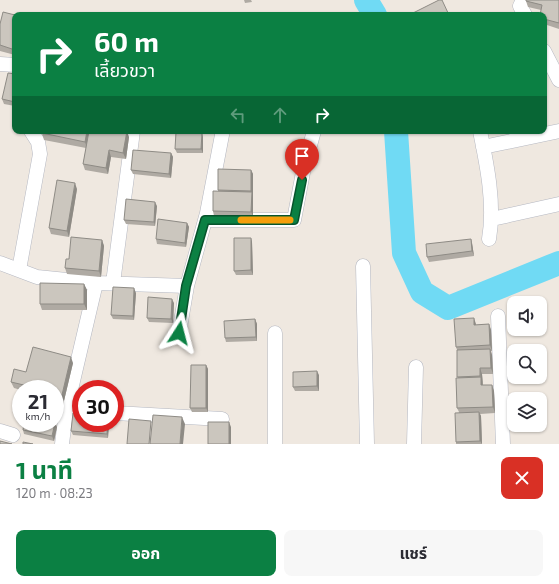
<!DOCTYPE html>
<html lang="th">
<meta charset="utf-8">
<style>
:root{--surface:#fff;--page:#f7f7f7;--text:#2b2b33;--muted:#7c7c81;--accent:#0b8043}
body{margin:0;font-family:"Exo 2","Noto Sans Thai",sans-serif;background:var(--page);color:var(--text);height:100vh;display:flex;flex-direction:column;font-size:15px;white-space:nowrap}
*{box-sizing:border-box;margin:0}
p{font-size:13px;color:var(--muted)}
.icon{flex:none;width:22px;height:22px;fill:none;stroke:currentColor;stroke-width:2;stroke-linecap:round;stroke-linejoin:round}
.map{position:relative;height:444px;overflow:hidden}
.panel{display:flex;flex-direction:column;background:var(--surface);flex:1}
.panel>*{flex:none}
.hud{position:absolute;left:12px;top:12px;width:535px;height:122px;border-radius:8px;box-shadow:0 1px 3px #0004;background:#0b8043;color:#fff;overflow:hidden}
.fabs{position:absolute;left:507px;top:296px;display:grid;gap:8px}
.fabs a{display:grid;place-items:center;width:40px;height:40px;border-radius:8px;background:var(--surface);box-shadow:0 1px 3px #0004;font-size:20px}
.speed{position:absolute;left:12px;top:380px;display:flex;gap:8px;font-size:20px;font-weight:700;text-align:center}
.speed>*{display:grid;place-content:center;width:52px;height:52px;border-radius:50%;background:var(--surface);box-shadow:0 1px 3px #0004;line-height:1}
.speed small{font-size:10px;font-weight:400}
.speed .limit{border:6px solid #d22;background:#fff;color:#111}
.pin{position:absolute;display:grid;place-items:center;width:34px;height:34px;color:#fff;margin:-41px -17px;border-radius:50% 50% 50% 0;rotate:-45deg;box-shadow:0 0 4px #0007}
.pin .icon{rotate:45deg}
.me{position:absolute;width:44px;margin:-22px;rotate:9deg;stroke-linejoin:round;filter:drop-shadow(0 0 3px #0008)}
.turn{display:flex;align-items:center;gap:14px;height:84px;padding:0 16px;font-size:18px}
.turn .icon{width:52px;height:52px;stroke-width:2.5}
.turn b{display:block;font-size:28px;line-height:34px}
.lanes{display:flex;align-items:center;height:38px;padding:0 16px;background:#0003;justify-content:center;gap:20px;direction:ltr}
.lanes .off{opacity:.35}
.round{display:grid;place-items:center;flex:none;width:42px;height:42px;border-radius:8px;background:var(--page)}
.headline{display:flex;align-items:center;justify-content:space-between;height:68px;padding:0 16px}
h1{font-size:24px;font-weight:700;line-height:30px;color:var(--accent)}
.button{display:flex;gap:8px;margin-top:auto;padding:8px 16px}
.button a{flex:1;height:46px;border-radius:8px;background:var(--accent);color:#fff;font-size:16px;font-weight:700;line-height:46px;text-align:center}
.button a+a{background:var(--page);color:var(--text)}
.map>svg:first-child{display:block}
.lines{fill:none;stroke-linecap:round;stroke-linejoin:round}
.river{stroke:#70daf4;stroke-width:24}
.minor-casing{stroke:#b4b7c1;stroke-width:15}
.minor{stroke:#fff;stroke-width:14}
.wall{fill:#afaaa3}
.shaded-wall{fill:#8e8b85}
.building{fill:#cbc6be;stroke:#8e8b85}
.route-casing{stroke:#07532c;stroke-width:10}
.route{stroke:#0b8043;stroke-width:7}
.slow{stroke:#f59e0b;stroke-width:7}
</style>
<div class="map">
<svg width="559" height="444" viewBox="0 0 559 444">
<rect width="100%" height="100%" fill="#efe8e0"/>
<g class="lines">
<path class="river" d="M366 0 375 15
M396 131 404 253 422 292 448 308 559 263"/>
<g class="minor-casing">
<path id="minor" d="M523 0 520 6 525 15
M544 51 559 80
M0 64 15 65
M480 131C487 165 495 204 489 239
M483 147 559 131
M492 219 559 204
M205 220H294L304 167 314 131
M0 263 37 277 96 283 187 286
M363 266 367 444
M19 270 40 154 38 142 31 131
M113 283 133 131
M498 316 503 444
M179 333 187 286 207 213 222 135
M275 333V444
M66 411H81
M115 413 222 419
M0 431 13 435
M62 444 66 411 96 283
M414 444 416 367"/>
</g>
<use href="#minor" class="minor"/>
</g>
<path class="wall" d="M244 0H251L252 2 245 3Z
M559 0V29L544 24V15L541 10 528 7 526 1Z
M15 15V55L0 51V24Z
M15 74V106L4 104 2 99Z
M42 133 129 137 126 159 111 157 108 174 85 170 83 164 86 148 44 140Z
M203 137V153H177L175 149Z
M171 153 173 157 171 178 133 174 131 170Z
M251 170 253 174V216H214L213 211 218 191V190Z
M77 189 69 237 51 234 49 228Z
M157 206 155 226 126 224 124 220Z
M187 223 189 227 186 247 157 244 156 239Z
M251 238 252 242 253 275H236L234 271Z
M471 239 472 243 474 256 429 262 427 257Z
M102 240 104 246 101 277 67 274 65 268Z
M84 284 87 290V310H42L40 304Z
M136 293 134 320 113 319 111 315Z
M174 303 173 323 149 322 147 318Z
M255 319 257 324V341L226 342 225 338Z
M476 324V325L489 324 491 330 492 351H491L492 355 493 374H482L483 382V385H492L494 391 495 413 480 414 481 416 482 444H456V442L459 412 457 408 458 378 457 350 456 347Z
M73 363 63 405 55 403V389H21V390L14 388 11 382 26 372Z
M206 365 208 369V412H192L190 408Z
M319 375V391H295L293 387Z
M109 423 108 438 73 435 71 431Z
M57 427 54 441 24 434 23 430Z"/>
<path class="shaded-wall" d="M87 131H90L87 148 85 142Z
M127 131 129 137 126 159 123 153Z
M202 133 203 137V153L201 149Z
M109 150 111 157 108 174 106 168Z
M171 153 173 157 171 178 169 174Z
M251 170 253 174V216L251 212Z
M75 183 77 189 69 237 67 231Z
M155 202 157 206 155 226 154 222Z
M187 223 189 227 186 247 185 243Z
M251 238 252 242 253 275 251 270Z
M471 239 472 243 474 256 472 251Z
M102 240 104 246 101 277 99 271Z
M84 284 87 290V310L84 304Z
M134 288 136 293 134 320 133 316Z
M172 299 174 303 173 323 171 319Z
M474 318 476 324V331L474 325Z
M255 319 257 324V341L256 337Z
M489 324 491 330 492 351 490 345Z
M490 349 492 355 493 374 491 368Z
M71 357 73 363 63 405 61 399Z
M206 365 208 369V412L206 408Z
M480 368 482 374 483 391 481 385Z
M317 371 319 375V391L317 386Z
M492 385 494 391 495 413 493 407Z
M479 412 481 416 482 444 480 441Z
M182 417 185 424 183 444H180Z
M229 422 231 427V444H229Z
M55 423 57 427 54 441 52 436Z
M108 423H109L108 438 107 434Z"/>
<path class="building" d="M439 0H442L449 15H411V14Z
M526 0H559V23L544 19V15H540L542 5 526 1Z
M3 12 15 15V50L0 45V24Z
M8 73 15 74V102L2 99Z
M42 131H87L85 142 42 133Z
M89 131H127L123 153 109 150 106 168 83 164Z
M176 132 202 133 201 149H175Z
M133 150 171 153 169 174 131 170Z
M218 169 251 170V191L218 190Z
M57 180 75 183 67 231 49 228Z
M213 191 252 192 251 212 213 211Z
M126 199 155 202 154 222 124 220Z
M158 219 187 223 185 243 156 239Z
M71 237 102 240 99 271 65 268 66 259H69Z
M234 238H251V270L234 271Z
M471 239 472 251 427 257 426 244Z
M40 283 84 284V304H40Z
M113 287 134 288 133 316 111 315Z
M148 297 172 299 171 319 147 318Z
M474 318V325L489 324 490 345 456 347 454 319Z
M255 319 256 337 225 338 224 321Z
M33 347 71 357 61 399 55 398V389H27L28 386 11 382 14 369 26 372Z
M490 349 491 368H480V376L457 377V350Z
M191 365H206V408H190Z
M317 371V386L293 387V372Z
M481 377V385H492L493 407 457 408 456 378Z
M479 412 480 441 456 442 455 413Z
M73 413 81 414V423H108L107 434 71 431Z
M153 415 182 417 180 444H150Z
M129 419 151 421 149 444H127Z
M208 422H229V444H208Z
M24 423H55L52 436 23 430Z
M0 441 12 444H0Z
M23 442 33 444H23Z"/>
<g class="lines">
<g class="route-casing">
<path id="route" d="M179 333 186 286 205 220H294L302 180"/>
</g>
<use href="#route" class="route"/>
<path class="slow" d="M241 220H290"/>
</g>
</svg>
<div class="fabs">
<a><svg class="icon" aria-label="sound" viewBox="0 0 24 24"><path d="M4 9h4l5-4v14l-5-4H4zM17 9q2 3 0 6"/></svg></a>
<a><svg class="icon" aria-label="search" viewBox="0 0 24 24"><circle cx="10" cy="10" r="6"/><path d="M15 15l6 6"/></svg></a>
<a><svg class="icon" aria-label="layers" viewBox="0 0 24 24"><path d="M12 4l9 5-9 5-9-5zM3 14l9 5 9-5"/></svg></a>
</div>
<div class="speed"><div>21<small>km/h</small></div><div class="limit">30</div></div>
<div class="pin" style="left:302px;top:180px;background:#d93025"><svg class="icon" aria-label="arrive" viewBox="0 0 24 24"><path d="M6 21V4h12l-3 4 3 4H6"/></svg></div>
<svg class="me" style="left:179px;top:333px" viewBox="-20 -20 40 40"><path d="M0-17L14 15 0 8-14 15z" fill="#0b8043" stroke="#fff" stroke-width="4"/></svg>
<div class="hud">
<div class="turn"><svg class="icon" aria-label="right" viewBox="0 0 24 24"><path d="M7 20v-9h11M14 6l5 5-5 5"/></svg><div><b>60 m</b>เลี้ยวขวา</div></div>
<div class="lanes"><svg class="icon off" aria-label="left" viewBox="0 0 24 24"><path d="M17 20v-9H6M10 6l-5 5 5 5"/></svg><svg class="icon off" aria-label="ahead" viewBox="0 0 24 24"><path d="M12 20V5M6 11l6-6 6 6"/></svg><svg class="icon" aria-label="right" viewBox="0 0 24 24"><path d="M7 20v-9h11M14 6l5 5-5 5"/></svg></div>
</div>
</div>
<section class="panel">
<div class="headline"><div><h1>1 นาที</h1><p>120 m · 08:23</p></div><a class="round" style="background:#d93025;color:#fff"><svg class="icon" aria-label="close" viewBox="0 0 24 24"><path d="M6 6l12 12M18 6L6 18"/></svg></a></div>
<div class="button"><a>ออก</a><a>แชร์</a></div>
</section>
